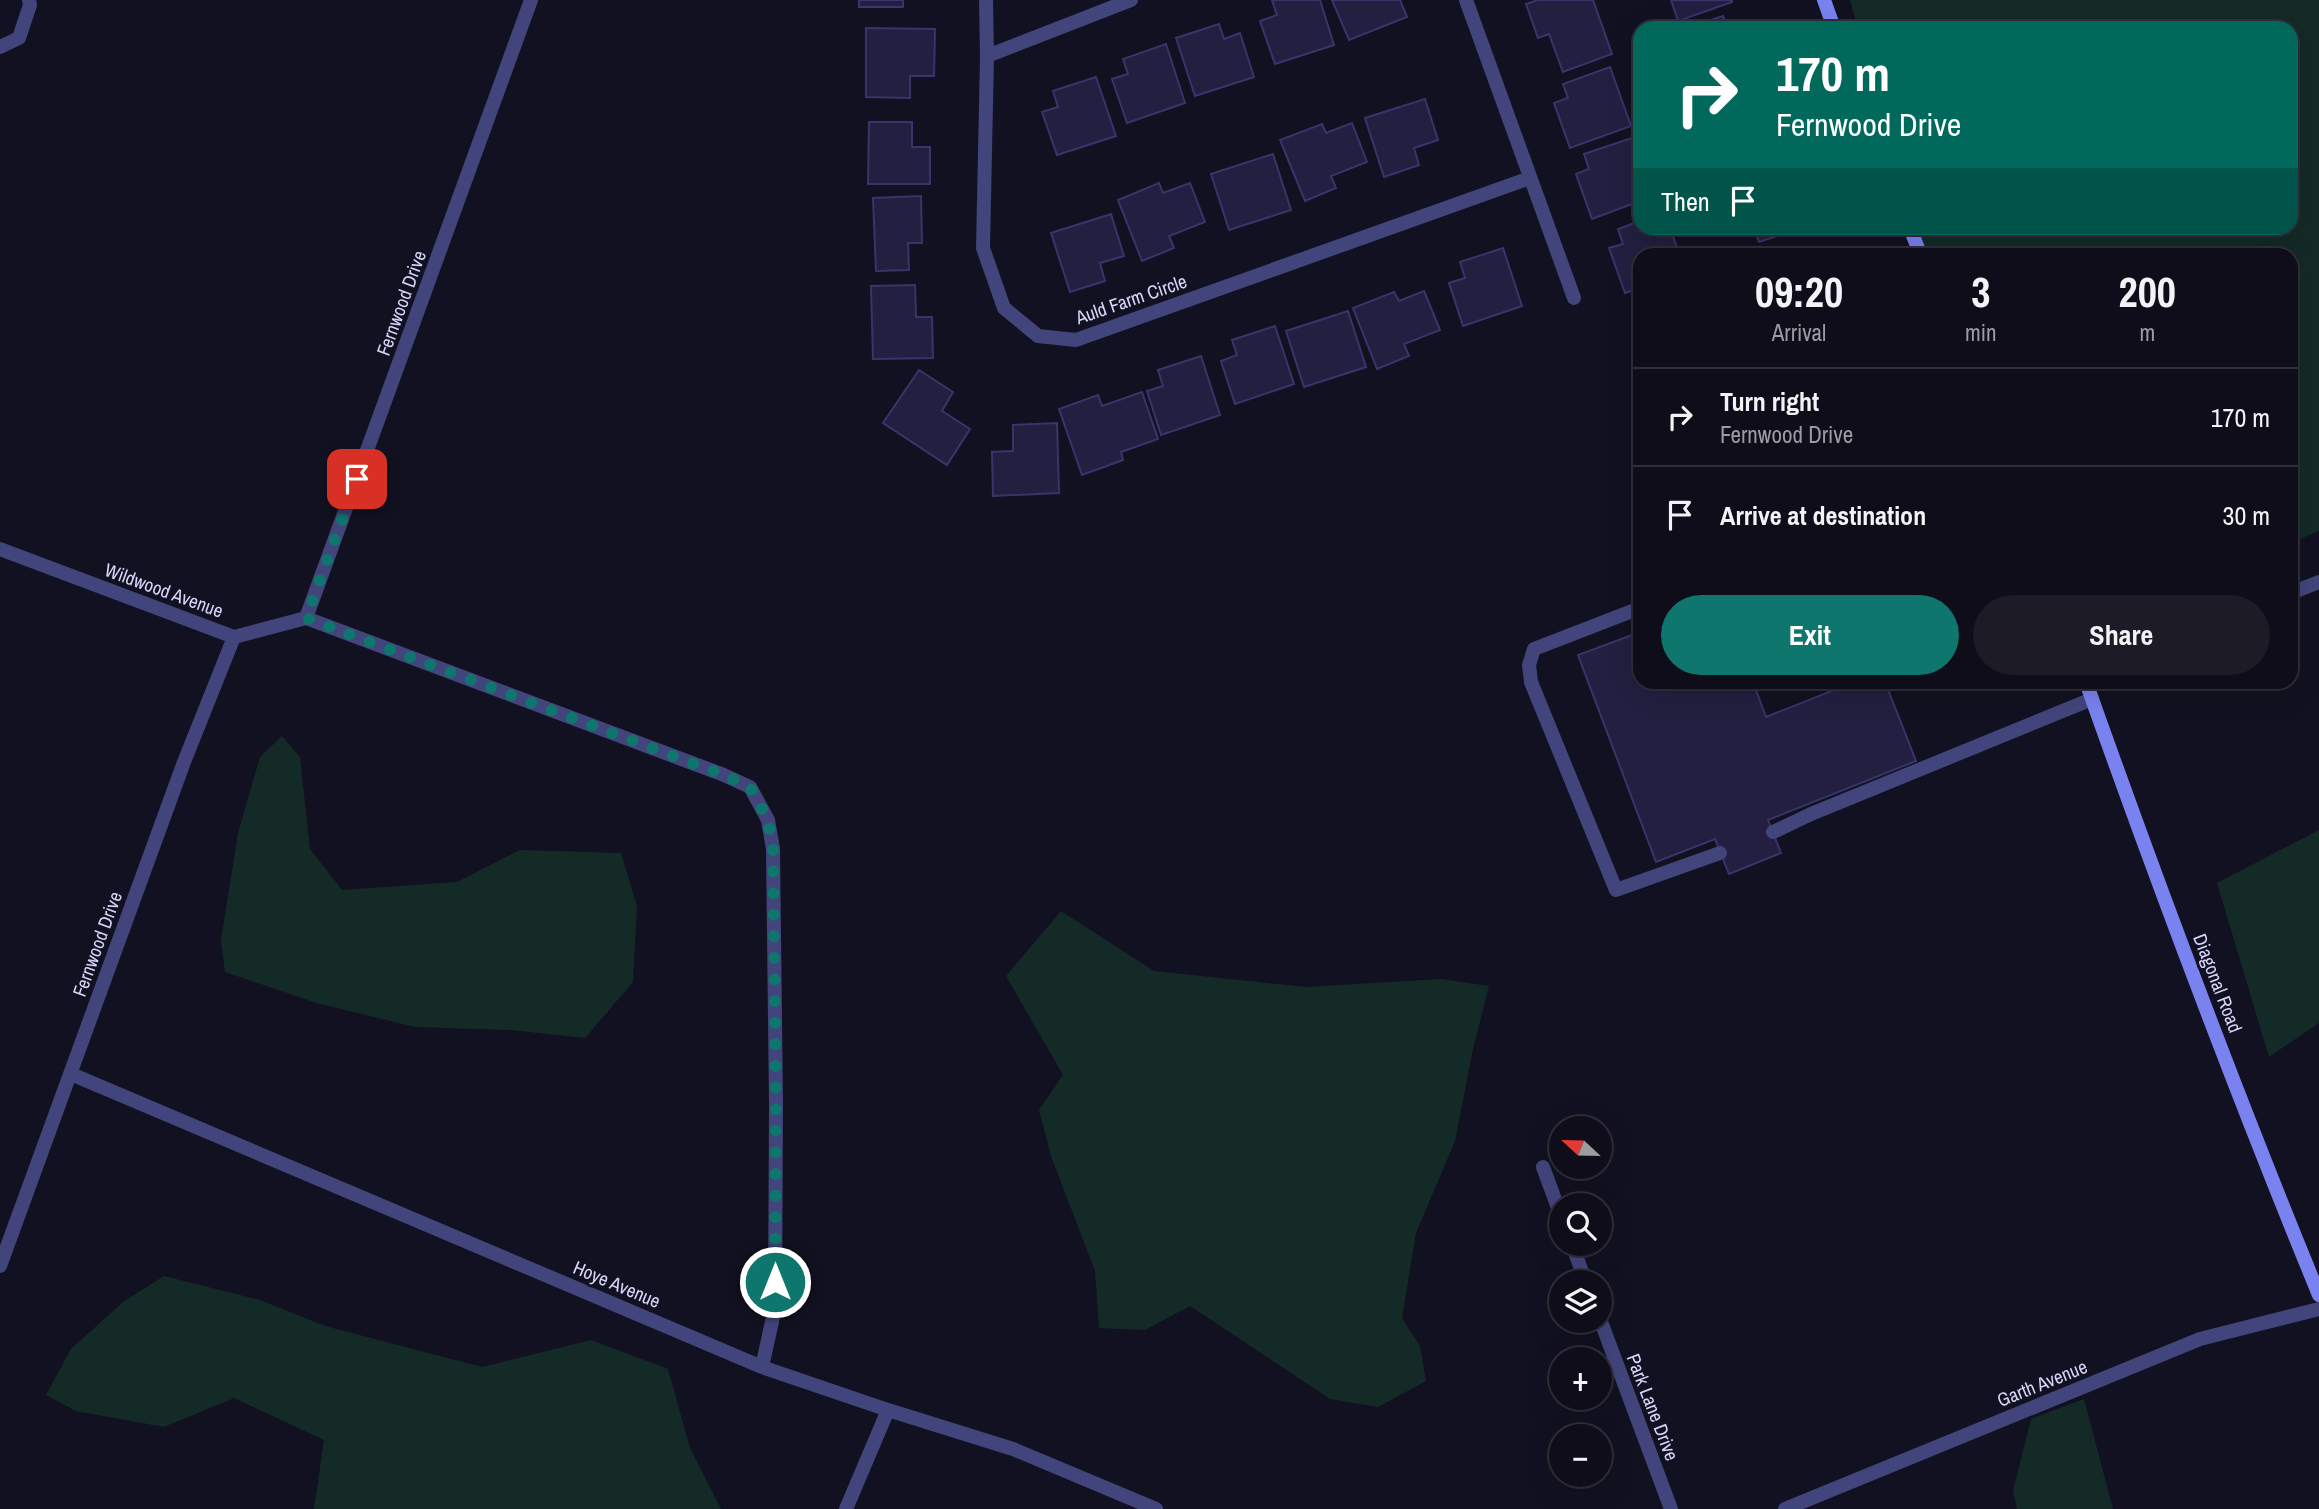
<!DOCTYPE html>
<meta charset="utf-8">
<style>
:root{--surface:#0e0d19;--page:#1c1b26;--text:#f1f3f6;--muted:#9b9ca2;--line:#2e2d38;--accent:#0f766e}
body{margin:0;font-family:"Archivo Narrow",sans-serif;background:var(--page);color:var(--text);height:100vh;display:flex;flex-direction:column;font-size:26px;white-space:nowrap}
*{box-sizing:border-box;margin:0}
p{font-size:23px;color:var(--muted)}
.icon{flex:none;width:38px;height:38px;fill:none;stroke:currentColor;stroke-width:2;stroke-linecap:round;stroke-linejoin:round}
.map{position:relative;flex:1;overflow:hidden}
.panel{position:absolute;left:1633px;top:248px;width:665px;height:441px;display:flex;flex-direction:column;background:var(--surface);border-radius:21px;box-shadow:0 7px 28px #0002,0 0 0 2px var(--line)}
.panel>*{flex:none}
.top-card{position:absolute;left:1633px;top:21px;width:665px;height:214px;border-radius:21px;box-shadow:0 7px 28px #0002,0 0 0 2px var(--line);background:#00695c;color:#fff;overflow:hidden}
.needle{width:46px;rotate:292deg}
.buttons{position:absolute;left:1549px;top:1116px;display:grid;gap:14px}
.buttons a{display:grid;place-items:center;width:63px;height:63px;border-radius:50%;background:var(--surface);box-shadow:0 7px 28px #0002,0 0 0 2px var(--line);font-size:35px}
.pin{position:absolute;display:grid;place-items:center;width:60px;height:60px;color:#fff;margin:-30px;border-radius:14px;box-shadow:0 4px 10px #0006}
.me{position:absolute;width:77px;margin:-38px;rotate:0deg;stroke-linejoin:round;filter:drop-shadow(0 0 5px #0008)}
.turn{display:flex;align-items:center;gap:24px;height:147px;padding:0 28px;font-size:32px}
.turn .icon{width:91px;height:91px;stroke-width:2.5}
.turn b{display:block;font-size:49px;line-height:60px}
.then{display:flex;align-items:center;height:66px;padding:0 28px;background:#0003;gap:14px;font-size:26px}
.eta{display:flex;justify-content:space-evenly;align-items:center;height:119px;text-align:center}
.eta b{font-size:42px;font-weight:700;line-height:49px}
.cta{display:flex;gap:14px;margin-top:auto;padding:14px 28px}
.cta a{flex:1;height:80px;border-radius:42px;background:var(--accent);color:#fff;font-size:28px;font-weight:700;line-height:80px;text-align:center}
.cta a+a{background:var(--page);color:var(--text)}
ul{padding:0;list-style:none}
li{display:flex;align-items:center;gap:21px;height:98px;padding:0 28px;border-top:2px solid var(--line)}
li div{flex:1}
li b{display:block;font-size:26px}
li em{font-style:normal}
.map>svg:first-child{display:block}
.green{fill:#142a27}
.building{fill:#221f40;stroke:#393469;stroke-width:2}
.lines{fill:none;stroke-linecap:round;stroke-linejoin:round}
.lane{stroke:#41457b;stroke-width:14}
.street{stroke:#41457b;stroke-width:14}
.secondary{stroke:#7982ee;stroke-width:14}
.route{stroke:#0f766e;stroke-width:12;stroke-dasharray:0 21.6}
.labels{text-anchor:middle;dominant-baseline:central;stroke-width:6;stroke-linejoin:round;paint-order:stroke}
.street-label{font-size:19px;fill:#d6d6fa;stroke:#121121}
</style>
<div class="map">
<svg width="2319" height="1509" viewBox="0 0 2319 1509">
<rect width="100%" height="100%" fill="#121121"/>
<path class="green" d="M1850 0H2319V531L2291 543V256L1921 255 1910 228H2291V28H1858Z
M282 736 300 757 310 849 342 890 457 882 520 850 621 853 637 906 633 982 585 1038 511 1030 415 1027 317 1003 225 972 221 940 238 833 260 757Z
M2319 830V1023L2269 1057 2217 883Z
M1061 911 1154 971 1306 987 1441 979 1489 986 1473 1049 1455 1141 1416 1233 1402 1318 1420 1346 1426 1381 1378 1407 1330 1399 1190 1306 1145 1330 1099 1328 1095 1271 1051 1156 1039 1110 1063 1075 1006 976Z
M164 1276 260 1300 325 1326 482 1367 591 1340 668 1369 690 1448 721 1509H314L324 1440 234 1398 164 1427 76 1411 46 1395 71 1349 123 1302Z
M2084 1399 2113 1509H2017L2013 1491 2031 1419Z"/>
<path class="building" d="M859 0H903V7H859Z
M1272 0H1320L1334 45 1275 64 1260 21 1277 15Z
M1332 0H1400L1407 17 1349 40Z
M1538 0H1593L1612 54 1563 72 1549 34 1538 38 1526 4Z
M1671 0H1732V2L1678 21Z
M1723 16 1728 28H1686Z
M1219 24 1224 39 1240 33 1254 77 1195 96 1176 38Z
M866 28 935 29 934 76H910V98L866 97Z
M1166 44 1185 103 1127 123 1112 79 1128 74 1123 59Z
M1610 67 1631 126 1570 148 1554 103 1568 98 1563 84Z
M1096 77 1116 136 1057 155 1042 112 1058 107 1053 91Z
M1425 99 1438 140 1414 148 1419 165 1384 177 1365 118Z
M869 122H912V147H930V184H868Z
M1352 123 1367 162 1331 176 1336 188 1305 201 1280 140 1322 124 1326 133Z
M1632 138 1640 161V201L1592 219 1576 174 1589 169 1584 154Z
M1273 154 1291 210 1229 230 1211 174Z
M1159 183 1163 193 1190 183 1205 222 1169 236 1174 248 1142 261 1118 200Z
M921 196 922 243H908L909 270 876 271 873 198Z
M1111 214 1124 256 1100 263 1105 281 1070 292 1051 233Z
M1640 221V228H1670L1680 256H1640V288L1625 293 1609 248 1623 244 1618 229Z
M1754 228H1801L1759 242Z
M1503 248 1522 306 1463 326 1449 283 1465 278 1460 262Z
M915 285 916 317H932L933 358 873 359 871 286Z
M1424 291 1440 330 1404 344 1409 356 1377 369 1353 308 1394 292 1399 301Z
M1348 311 1366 367 1304 387 1286 331Z
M1275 326 1294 384 1235 404 1221 361 1237 355 1232 340Z
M1201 356 1220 415 1161 435 1147 391 1163 386 1158 370Z
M919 370 953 392 942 411 970 429 947 465 883 423Z
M1142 392 1158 439 1121 452 1123 460 1082 475 1059 409 1098 395 1102 406Z
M1057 423 1059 493 993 496 992 452 1013 451V425Z
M1640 632V682H1753L1766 717 1854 682H1885L1916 761 1768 820 1781 853 1729 874 1715 839 1656 862 1578 655Z"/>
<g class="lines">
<path class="lane" d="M0 47 19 38 30 5 29 0
M1640 608 1534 649 1529 665 1531 682 1616 890 1720 853
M1773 832 1811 814 2092 699"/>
<path class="street" d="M986 0 987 56 983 248 1004 308 1038 336 1076 340 1530 178
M1466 0 1574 298
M987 56 1131 0
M0 549 234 637 306 618 724 775 750 787 768 820 773 849 776 1104 775 1308 762 1367
M2291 593 2319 582
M306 618 531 0
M71 1074 762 1367 888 1410 1013 1449 1156 1509
M1543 1167 1561 1216
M1572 1244 1586 1283
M0 1266 184 762 234 637
M1600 1319 1671 1509
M846 1509 888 1410
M1785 1509 2200 1339 2319 1309"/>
<path class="secondary" d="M1824 0 1834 28
M1910 228 1921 256
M2086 682C2159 888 2236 1093 2319 1295"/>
</g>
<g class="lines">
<path class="route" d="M357 479 306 618 724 775 750 787 768 820 773 849 776 1104 775 1282"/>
</g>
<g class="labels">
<g class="street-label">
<text transform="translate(1131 299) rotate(-19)">Auld Farm Circle</text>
<text transform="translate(401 303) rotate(-70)">Fernwood Drive</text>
<text transform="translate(164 590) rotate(20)">Wildwood Avenue</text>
<text transform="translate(97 944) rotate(-70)">Fernwood Drive</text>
<text transform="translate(2218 983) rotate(69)">Diagonal Road</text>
<text transform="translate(617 1284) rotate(23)">Hoye Avenue</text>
<text transform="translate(2042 1383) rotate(-22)">Garth Avenue</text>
<text transform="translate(1653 1407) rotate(69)">Park Lane Drive</text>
</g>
</g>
</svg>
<div class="buttons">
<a><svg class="needle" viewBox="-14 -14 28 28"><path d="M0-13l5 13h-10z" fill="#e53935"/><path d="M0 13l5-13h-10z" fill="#9b9ca2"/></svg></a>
<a><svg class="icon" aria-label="search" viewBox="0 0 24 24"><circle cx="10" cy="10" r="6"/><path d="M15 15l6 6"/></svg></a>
<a><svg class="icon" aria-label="layers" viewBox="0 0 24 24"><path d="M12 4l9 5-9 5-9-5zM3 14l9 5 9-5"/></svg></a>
<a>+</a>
<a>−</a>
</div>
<div class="pin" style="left:357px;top:479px;background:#d93025"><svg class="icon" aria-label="arrive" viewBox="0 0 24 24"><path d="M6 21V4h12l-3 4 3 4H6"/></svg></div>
<svg class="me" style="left:775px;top:1282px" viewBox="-20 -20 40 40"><circle r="17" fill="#0f766e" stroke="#fff" stroke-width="3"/><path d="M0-11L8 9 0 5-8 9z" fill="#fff"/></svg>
<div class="top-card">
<div class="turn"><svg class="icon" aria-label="right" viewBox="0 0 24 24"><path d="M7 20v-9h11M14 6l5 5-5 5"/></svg><div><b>170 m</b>Fernwood Drive</div></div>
<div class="then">Then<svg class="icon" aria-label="arrive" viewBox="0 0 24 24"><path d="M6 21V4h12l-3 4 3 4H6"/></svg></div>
</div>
<section class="panel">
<div class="eta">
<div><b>09:20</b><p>Arrival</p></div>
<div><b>3</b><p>min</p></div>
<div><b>200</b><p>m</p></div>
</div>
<ul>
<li><svg class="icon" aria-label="right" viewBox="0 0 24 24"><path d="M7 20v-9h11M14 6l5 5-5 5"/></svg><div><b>Turn right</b><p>Fernwood Drive</p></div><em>170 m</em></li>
<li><svg class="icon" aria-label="arrive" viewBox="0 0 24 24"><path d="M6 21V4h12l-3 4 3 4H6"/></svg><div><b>Arrive at destination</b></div><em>30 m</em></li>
</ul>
<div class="cta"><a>Exit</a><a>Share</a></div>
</section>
</div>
